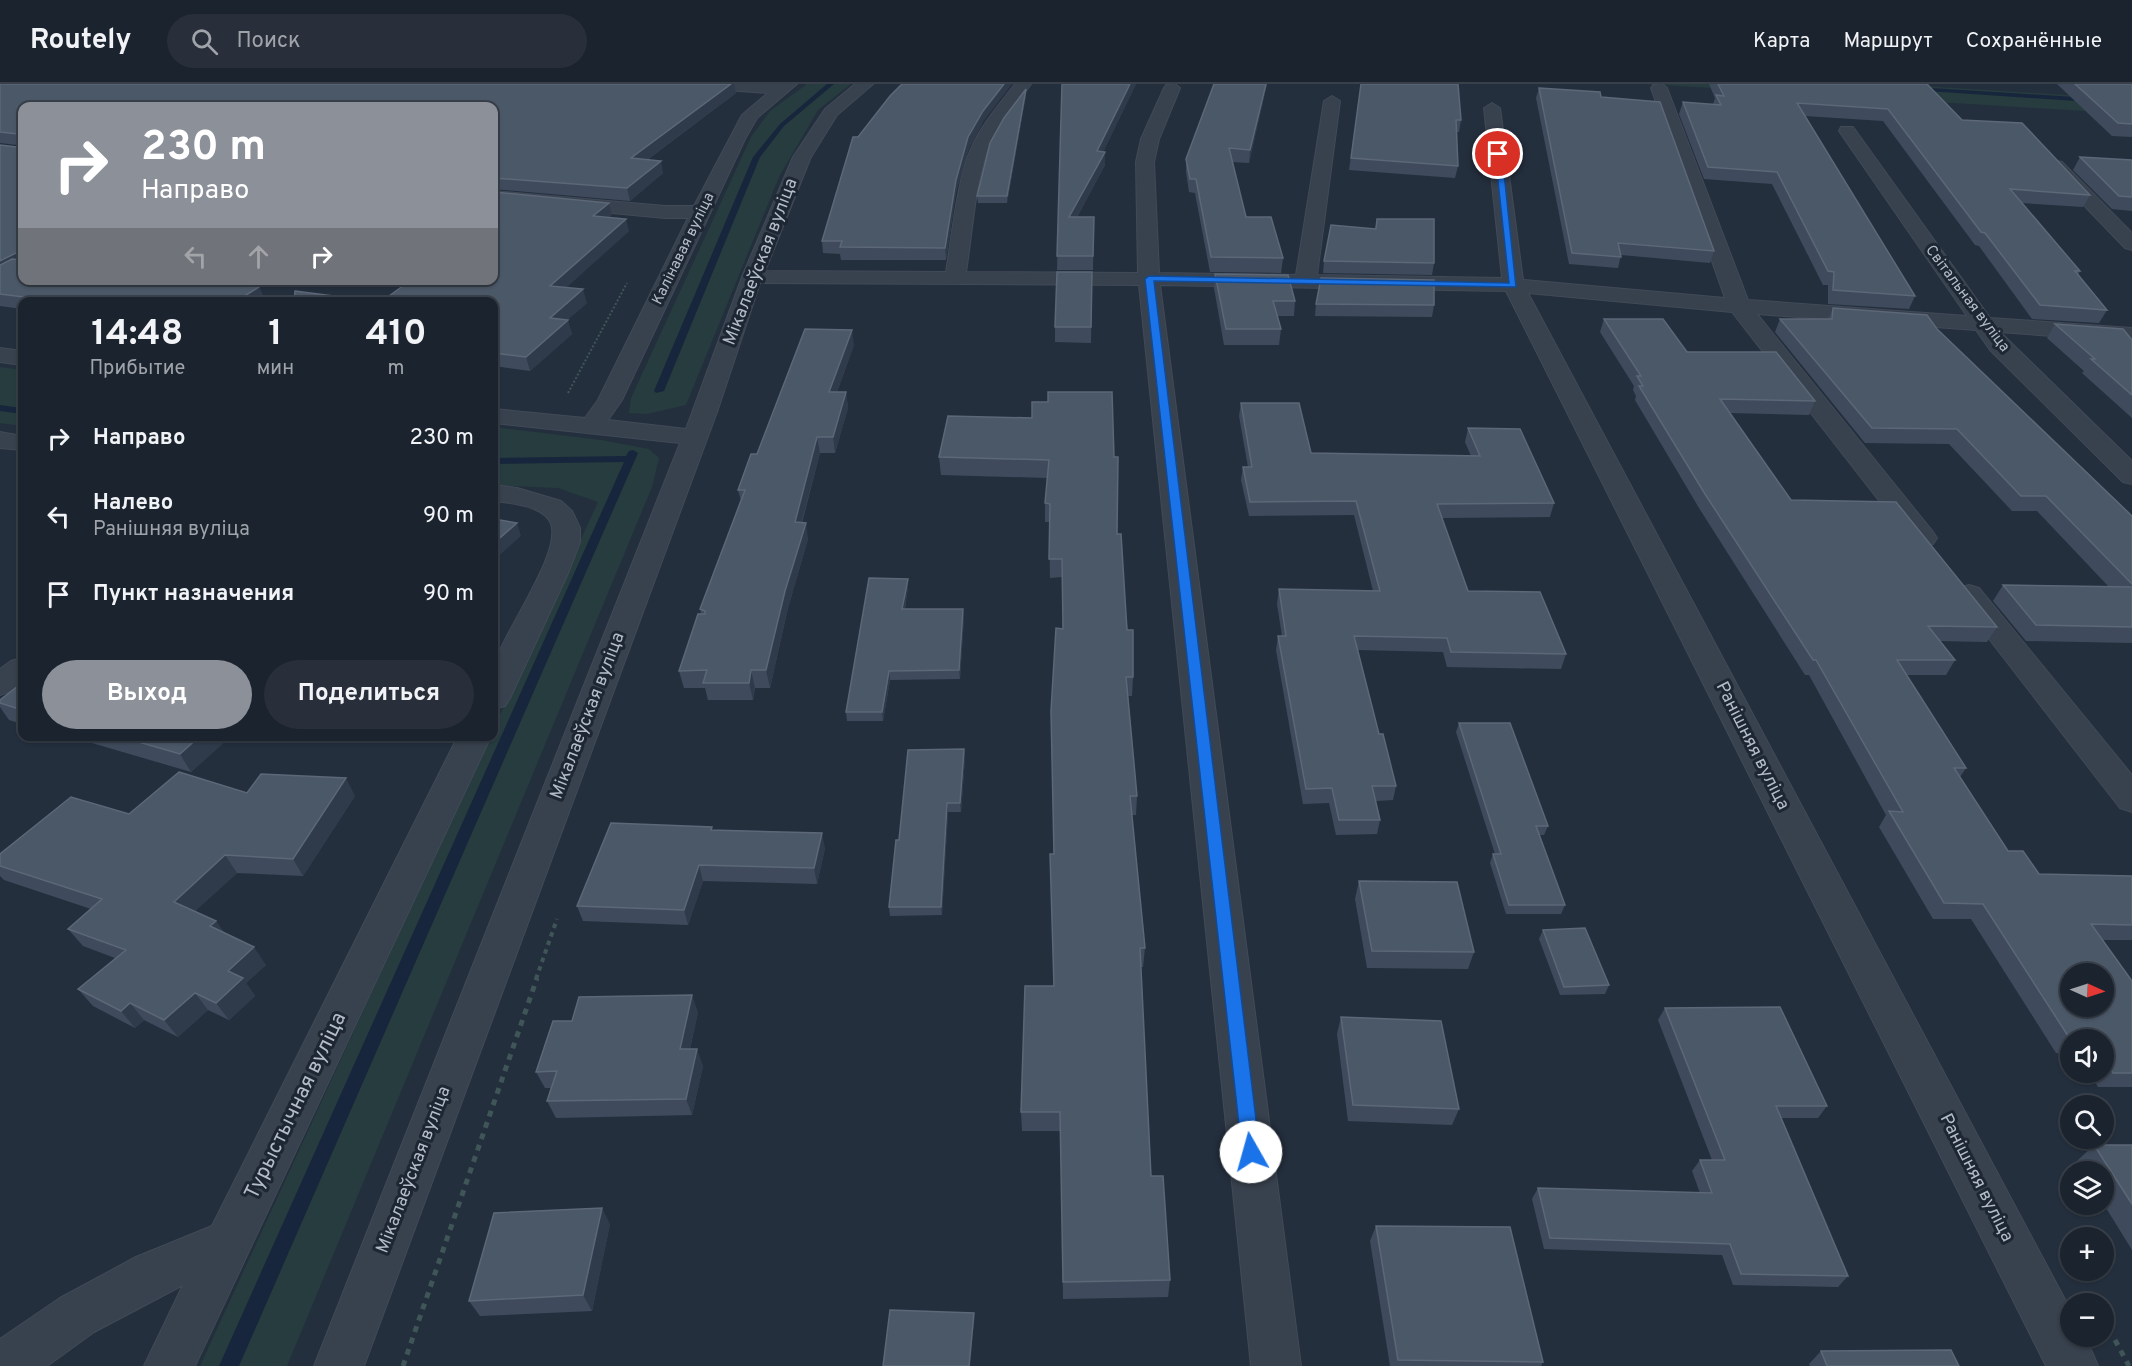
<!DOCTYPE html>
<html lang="ru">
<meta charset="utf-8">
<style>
:root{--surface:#1b232e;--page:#282f3a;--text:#f1f3f6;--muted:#a0a4aa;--line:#39404a;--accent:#8c9099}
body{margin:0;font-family:Overpass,sans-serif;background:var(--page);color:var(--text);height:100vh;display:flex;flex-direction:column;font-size:22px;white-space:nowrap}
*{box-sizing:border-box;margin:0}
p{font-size:20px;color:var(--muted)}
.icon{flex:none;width:33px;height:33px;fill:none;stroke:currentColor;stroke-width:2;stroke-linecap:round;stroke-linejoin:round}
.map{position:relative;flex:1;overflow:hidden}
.details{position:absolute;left:18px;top:213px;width:480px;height:444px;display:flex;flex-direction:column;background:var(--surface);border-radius:12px;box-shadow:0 2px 4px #0004,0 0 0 2px var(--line)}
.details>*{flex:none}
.hud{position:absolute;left:18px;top:18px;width:480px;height:183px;border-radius:12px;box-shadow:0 2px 4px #0004,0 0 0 2px var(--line);background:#8c9099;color:#fff;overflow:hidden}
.needle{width:39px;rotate:93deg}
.fabs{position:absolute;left:2060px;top:879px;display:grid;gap:12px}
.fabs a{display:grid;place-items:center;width:54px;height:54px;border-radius:50%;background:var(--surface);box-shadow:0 2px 4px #0004,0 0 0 2px var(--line);font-size:30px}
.pin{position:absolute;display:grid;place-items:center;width:51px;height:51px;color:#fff;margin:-26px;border:3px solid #fff;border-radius:50%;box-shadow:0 2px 6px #0007}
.me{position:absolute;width:66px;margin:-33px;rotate:353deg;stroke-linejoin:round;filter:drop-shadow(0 0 4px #0008)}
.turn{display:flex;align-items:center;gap:21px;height:126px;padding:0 24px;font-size:27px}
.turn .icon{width:78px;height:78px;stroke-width:2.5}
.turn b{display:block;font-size:42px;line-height:51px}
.lanes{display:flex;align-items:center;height:57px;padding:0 24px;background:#0003;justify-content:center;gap:30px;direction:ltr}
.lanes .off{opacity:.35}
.eta{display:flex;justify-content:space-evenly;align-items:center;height:102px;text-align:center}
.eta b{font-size:36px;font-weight:700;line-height:42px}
.button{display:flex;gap:12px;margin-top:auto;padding:12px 24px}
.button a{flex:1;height:69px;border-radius:36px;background:var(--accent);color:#fff;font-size:24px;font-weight:700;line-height:69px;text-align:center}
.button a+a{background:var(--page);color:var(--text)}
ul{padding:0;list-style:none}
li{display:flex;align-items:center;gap:18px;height:78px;padding:0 24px}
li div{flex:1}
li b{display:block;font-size:22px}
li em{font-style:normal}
header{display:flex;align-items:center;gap:36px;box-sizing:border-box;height:84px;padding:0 30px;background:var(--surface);border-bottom:2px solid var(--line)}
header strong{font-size:28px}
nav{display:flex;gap:33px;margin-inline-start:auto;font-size:21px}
.search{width:420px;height:54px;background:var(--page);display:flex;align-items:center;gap:15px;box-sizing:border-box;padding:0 21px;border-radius:33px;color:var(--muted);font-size:22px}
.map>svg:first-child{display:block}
.green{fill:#263c3f}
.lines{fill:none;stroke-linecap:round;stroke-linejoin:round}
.stream{fill:#17263c;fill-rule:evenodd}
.minor-casing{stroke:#414a57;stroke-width:2}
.path-far2{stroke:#3f5557;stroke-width:2;stroke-dasharray:2 2;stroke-linecap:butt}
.path-far1{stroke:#3f5557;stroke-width:4;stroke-dasharray:4.5 4.5;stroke-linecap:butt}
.path{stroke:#3f5557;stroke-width:5;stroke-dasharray:6 6;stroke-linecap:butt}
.minor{fill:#38414e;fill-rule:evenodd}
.wall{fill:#3f4b5c}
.shaded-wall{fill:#2f3b4b}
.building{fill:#4b5868;stroke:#5c6777;stroke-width:1.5;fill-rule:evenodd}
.route{fill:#1a73e8;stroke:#114b97;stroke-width:1.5}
.labels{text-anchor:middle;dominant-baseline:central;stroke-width:6;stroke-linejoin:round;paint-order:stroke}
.far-street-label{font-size:15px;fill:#b4bcc9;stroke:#1d2633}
.street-label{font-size:18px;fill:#b4bcc9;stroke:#1d2633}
.near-street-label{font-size:21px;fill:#b4bcc9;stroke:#1d2633}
</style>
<header>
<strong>Routely</strong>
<div class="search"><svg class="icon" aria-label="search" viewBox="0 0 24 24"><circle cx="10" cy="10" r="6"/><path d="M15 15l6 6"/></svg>Поиск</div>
<nav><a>Карта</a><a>Маршрут</a><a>Сохранённые</a></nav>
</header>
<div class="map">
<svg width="2132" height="1282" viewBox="0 0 2132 1282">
<rect width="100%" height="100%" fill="#242f3e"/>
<path class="green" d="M807 0H851L818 26 779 93 686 321 647 330 629 329 631 314 751 53 770 27Z
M1646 0H1888L2132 15V30Z
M0 283 22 286V342L0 339Z
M494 343 601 356 649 365 659 374 652 403 287 1282H200L489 653 494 652V644L598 418 558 404 494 401Z"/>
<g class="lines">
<path class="stream" d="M827 0H834L784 42 760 73 664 307 656 309 654 307 753 73 780 40Z
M1915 3 2091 14 2094 16 2091 18 1913 6Z
M0 321 22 324V330L0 327Z
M633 366 638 369 239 1282H219L624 378 494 380V374L626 372 629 367Z"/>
<g class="minor-casing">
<path id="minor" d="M704 0H797L757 34 746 53 622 316 608 336 686 345 742 193 793 73 825 25 855 0H873L837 31 811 73 765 187 946 188C952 153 957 96 971 65 981 41 999 21 1015 0H1031C1016 21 998 41 988 65 975 99 972 151 966 188L1138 189 1136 78 1141 55 1164 4 1166 1 1175 0 1180 4 1159 55 1154 78 1159 189 1296 191 1324 17 1332 12 1340 17 1317 191 1502 194 1484 24 1492 19 1500 24 1523 196 1725 214 1651 4 1653 1 1662 0 1667 4 1748 216 1967 232 1839 47 1841 43H1853L1990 234 2132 244V258L2000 248 2132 377V400L2123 398 1990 266 1976 246 1757 230 1933 448 1937 454 1933 460 1923 462 1913 460 1732 228 1528 209 2070 1225V1252H2085L2098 1282H2046L1506 207 1160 201 1301 1282H1251L1139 201 760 199 717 328 364 1282H314L680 359 494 339V325L585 334 598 316 688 134H665L494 118V107L665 122H694L742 31 768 9 712 5Z
M2056 77 2062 78 2132 149V166L2125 164 2050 86 2047 82 2050 78Z
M0 264 22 267V281L0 278Z
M0 348 22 352V366L0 364Z
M494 401 517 404 561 417 572 427 580 444V458L569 487 510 614 505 622 494 625C493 613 491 596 494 584 499 552 568 464 549 436 539 421 510 419 494 417Z
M1969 501 1979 504 2132 691V728L2120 724 1959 516 1954 510 1959 504Z
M22 574V599L11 607 0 611V585L11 577Z
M458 652H491L195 1282H144L183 1201 94 1248 47 1282H0V1255L60 1214 136 1173 212 1142Z"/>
</g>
<path class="path-far2" d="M568 309 627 199"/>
<path class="path-far1" d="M536 895 557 835"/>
<path class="path" d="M2115 1256 2129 1282
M403 1282 537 894"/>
<use href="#minor" class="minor"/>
</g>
<path class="wall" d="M0 0 736 9 647 76 663 89 630 117 494 105V22H22V196H237L233 199 259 203 265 216 262 218H22V225L0 222V61L17 63V61L0 59Z
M1062 0H1136L1103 68H1105V81L1077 133H1094L1093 186H1057Z
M1266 0H1267L1249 79 1232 78 1246 133 1283 174 1281 189 1210 188 1195 109 1189 108 1186 88V75Z
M1361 0 1461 36 1459 48H1456L1458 82 1455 94 1349 86Z
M1709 0H1927L1962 36 2090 111 2083 123 2022 119 2080 187 2078 191 2107 226 2099 239 2032 235 1979 162 1975 161 1883 37 1805 32 1915 212 1909 225 1828 220V201H1823L1772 100 1704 95 1679 30 1683 18 1713 20 1715 14Z
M2057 0H2132V53L2112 52Z
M1539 4 1601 13 1714 167 1710 179 1621 171 1618 184 1569 180 1536 14Z
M1026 11 1007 119H978L977 112Z
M983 38 969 64 956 108 946 176H841L840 170 823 169 822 157 858 53Z
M2080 73 2132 76V127L2112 125 2073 86Z
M612 131 609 133 629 147 566 203 587 219 567 236 572 250 530 287 494 282V218Z
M1377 135 1434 179 1432 191 1323 189 1324 177 1375 145Z
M1092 188 1091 259 1055 258V243Z
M1215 190 1295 217 1294 232H1277L1281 245 1279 261H1224L1214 204Z
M1316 220 1434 221 1432 233 1315 232Z
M1833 224 1937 245 2132 432V559L2026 557 1993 517 2003 501 2109 503 2037 427H2012L1949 360 1865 359 1775 248 1780 235H1828Z
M1604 235 1815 317 1809 331 1730 329 1791 416 1997 543 1987 558 1940 557 1955 576 1946 591H1907L1966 684 1960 693 2008 767 2039 790 2132 792V856H2102L2132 897V1003H2098L2089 988H2103V956H2070V970L2056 969 1971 835H1933L1879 743 1886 731 1809 591H1805L1699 424 1635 316 1636 312 1633 306 1634 302 1600 248Z
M2055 240 2132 256V334L2082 289 2084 287 2047 254Z
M854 261 837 308H846L848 324 835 369H820L802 439 808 455 788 524 770 604H755L753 616H708L705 604H684L679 587 701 530 700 525 741 417 738 406 757 370Z
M1241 319 1311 369 1471 372 1465 358 1468 344 1554 419 1550 433 1441 434 1468 507 1566 570 1561 585 1447 583 1443 568 1358 566 1379 650 1396 702 1393 716 1376 717 1380 736 1377 750 1336 751 1329 719 1303 720 1276 566 1278 552H1282L1277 520 1279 505 1373 507 1354 431 1249 432 1241 396 1243 383H1248L1239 332Z
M1032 334 1117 450 1133 593 1132 612H1128L1137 712 1136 731H1132L1145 864 1143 883H1141L1151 1092 1170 1196 1168 1213 1063 1215 1061 1047H1022L1021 1028 1053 902 1054 770 1063 545 1062 493 1050 494 1049 438H1045V419L1047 394 941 391 939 373Z
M908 495V503L905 525 964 533 960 595 890 596 883 637H847L846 628Z
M22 599V640L9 636 0 623V616Z
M1459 639 1548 742 1544 751H1539L1565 821 1561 830H1506L1490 779 1493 770H1495L1456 648Z
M68 652H231L191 688Z
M964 665 965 674 961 728H948L942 831 890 832 889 823 899 756Z
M247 709 355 712 303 792 237 789 195 827 216 837 224 849 266 881 246 899 255 912 229 936 208 926 178 953 144 936 135 944 93 922 78 905 115 874 83 862 68 845 91 825 4 796 0 792V770L129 730Z
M712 746 825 764 817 800 703 797 688 841 583 837 577 822Z
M1359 797 1474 868 1468 885 1367 884 1355 815Z
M1543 846 1609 901 1605 910 1560 911 1539 855Z
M1665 924 1827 1022 1818 1034H1781L1848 1192 1838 1203 1733 1201 1722 1171 1544 1165 1532 1115 1538 1104 1700 1109 1692 1087 1700 1076H1712L1658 936Z
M698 928 690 965 703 982 692 1031 556 1034 547 1017 551 1004H545L536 988 572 937Z
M1341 933 1459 1025 1452 1041 1348 1037 1337 950Z
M2094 1061H2132V1166L2103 1119V1088H2084L2077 1077Z
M610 1140 592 1227 480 1232 469 1217Z
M1376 1142 1543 1278 1541 1282H1390L1370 1157Z
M1821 1267 1959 1282H1810L1809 1280Z"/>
<path class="shaded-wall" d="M731 0H734L736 9 633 86 631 74Z
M1004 0H1012L983 38 969 64 956 108 946 176 945 164 956 96 968 53 983 27Z
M1130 0H1136L1097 81V67Z
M1266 0H1267L1249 79 1250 66Z
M1026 5V11L1007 119V112Z
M1105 68V81L1069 147V133Z
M661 77 663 89 630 117 627 104Z
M609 119 612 131 596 144 593 132Z
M626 135 629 147 554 215 550 202Z
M22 166V182L0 193V177Z
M210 196H237L216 210Z
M259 203 265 216 262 218H235Z
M583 205 587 219 554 247 550 234Z
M568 236 572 250 530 287 526 273Z
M852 246 854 261 831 324 829 308Z
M846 308 848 324 835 369 833 353Z
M817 353 820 369 797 455 795 438Z
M517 439 521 452 494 476V459Z
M806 439 808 455 788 524 770 604 766 586 785 507Z
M908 495V503L903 534 902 525Z
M963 525 964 533 960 595 959 586Z
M751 586 755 604 753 616 749 599Z
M889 587 890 596 883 637 882 628Z
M200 652H231L191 688 180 670Z
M964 665 965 674 961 728 960 719Z
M346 694 355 712 303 792 293 775Z
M947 719 948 728 942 831 941 823Z
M822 749 825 764 817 800 814 784Z
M225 771 237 789 186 835 174 818Z
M699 781 703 797 688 841 684 826Z
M216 837 228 854 210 842Z
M254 863 266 881 246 899 255 912 229 936 216 919 228 887Z
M195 909 208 926 178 953 164 936Z
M692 911 698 928 686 982 680 965Z
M130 919 144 936 135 944 121 927Z
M697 965 703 982 692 1031 686 1015Z
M602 1124 610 1140 592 1227 583 1211Z
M974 1229V1236L970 1282H969Z"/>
<path class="building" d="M0 0H731L631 74 661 77 627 104 494 94V22H22V166L0 177V61L17 63 18 50 0 48Z
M902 0H1004L983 27 968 53 956 96 945 164 840 163 842 157H822L853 53H858L890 12Z
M1062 0H1130L1097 67 1105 68 1069 133H1094L1093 172H1057Z
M1214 0H1266L1250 66 1229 64 1246 133H1271L1283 174 1211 173 1196 95H1190L1186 75Z
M1361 0H1458L1461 36H1456L1458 82 1351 74Z
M1718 0H1927L1962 36 2022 39 2090 111 2010 105 2080 187H2075L2107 226 2040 221 1985 149 1981 148 1888 25 1797 19 1915 212 1833 206 1834 188 1828 187 1777 88 1708 83 1683 18 1721 21 1716 11 1724 12Z
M2075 0H2132V40L2118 39Z
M1539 4 1600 8 1601 13 1660 18 1714 167 1618 159 1621 173 1572 169Z
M1026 5 1007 112H977L990 59 1004 34Z
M2080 73 2132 76V113L2119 112Z
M494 108 609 119 593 132 626 135 550 202 583 205 550 234 568 236 526 273 494 269V218H381L411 196H494Z
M1377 135H1434V179L1324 177 1331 141 1376 145Z
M12 175 22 176V196H210L259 203 235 218H63L0 210V181Z
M1057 188H1092L1091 243H1055Z
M1215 190 1288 191 1295 217H1273L1281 245H1226Z
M1321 194 1434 196V221L1316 220Z
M295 207 380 218H294Z
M1833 224 1927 231 1937 245 2132 432V500L2046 412H2021L1957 345 1872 344 1780 235H1832Z
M1604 235H1663L1687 268H1776L1815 317 1720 315 1791 416 1896 418 1997 543 1928 542 1955 576H1897L1966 684H1954L2008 767H2023L2039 790 2132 792V841L2091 840 2132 897V989H2113L2103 974V956L2070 955 1983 820 1944 819 1889 727 1903 728 1816 576H1813L1705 410 1639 302H1643L1637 292H1641ZM2070 890H2103V922H2070Z
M2055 240 2123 245 2132 256V311L2091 275H2095Z
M805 245 852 246 829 308H846L833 353H817L795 438 806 439 785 507 766 586H751L749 599H703L707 586 679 587 698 530H705V527L700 525 745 406H738L751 370H757Z
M1048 308H1112L1114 373H1118L1117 450H1121L1127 546H1133V593H1126L1137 712H1130L1145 864H1140L1151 1092H1163L1170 1196 1063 1198 1060 1028H1021L1025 902H1054L1050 770H1054L1051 627 1056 544 1063 545 1062 475H1049L1050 420 1045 419 1049 376 939 373 948 332 1032 334V318H1048Z
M1241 319H1299L1311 369 1480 372 1468 344 1520 345 1554 419 1437 420 1468 507 1540 508 1566 570 1451 568 1447 554 1354 552 1379 650H1383L1396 702H1372L1380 736H1339L1332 704 1306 705 1278 552H1286L1279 505 1380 507 1356 417 1250 418 1243 383H1252Z
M494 435 517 439 494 459Z
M869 494 908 495 902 525H963L959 586 889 587 882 628H846Z
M2003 501 2132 503V543L2036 541Z
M22 599V626L0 619V616Z
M1459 639H1510L1548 742H1536L1565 821H1509L1493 770H1501Z
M118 652H200L180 670Z
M964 665 960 719H947L941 823H889L896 756H899L908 666Z
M179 688 247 709 261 690 346 694 293 775 225 771 174 818 216 837 210 842 254 863 228 887 243 894 216 919 195 909 164 936 130 919 121 927 78 905 126 866 68 845 102 815 0 782V770L71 713 129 730Z
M611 739 712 743 711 746 822 749 814 784 699 781 684 826 577 822Z
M1359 797 1457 798 1474 868 1372 867Z
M1585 844 1609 901 1564 903 1543 846Z
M692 911 680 965H697L686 1015 547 1017 557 987 536 988 553 937H572L579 913Z
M1780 923 1827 1022H1776L1848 1192 1741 1190 1730 1160 1550 1154 1538 1104 1712 1109 1700 1076H1725L1665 924Z
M1341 933 1441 937 1459 1025 1353 1021Z
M2094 1061H2132V1120Z
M602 1124 583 1211 469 1217 494 1129Z
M1376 1142 1510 1143 1543 1278 1398 1276Z
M890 1226 974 1229 969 1282H883Z
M1951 1266 1959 1282H1827L1821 1267Z"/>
<path class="route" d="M1495 69 1502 70 1516 203 1154 197 1260 1068 1258 1074 1251 1076 1245 1074 1242 1068 1145 195 1149 192 1509 199Z"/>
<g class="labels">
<g class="far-street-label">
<text transform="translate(684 165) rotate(-64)">Калінавая вуліца</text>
<text transform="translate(1967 215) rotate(53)">Світальная вуліца</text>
</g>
<g class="street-label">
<text transform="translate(761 178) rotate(-69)">Мікалаеўская вуліца</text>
<text transform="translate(588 632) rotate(-69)">Мікалаеўская вуліца</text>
<text transform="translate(1752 662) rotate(63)">Ранішняя вуліца</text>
<text transform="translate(414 1086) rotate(-69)">Мікалаеўская вуліца</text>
<text transform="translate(1976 1094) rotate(63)">Ранішняя вуліца</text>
</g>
<g class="near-street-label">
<text transform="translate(296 1022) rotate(-64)">Турыстычная вуліца</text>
</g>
</g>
</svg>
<div class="fabs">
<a><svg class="needle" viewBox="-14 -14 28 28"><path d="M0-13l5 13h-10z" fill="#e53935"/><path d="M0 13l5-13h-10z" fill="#a0a4aa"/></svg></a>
<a><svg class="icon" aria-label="sound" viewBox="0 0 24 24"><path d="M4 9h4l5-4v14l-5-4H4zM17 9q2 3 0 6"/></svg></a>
<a><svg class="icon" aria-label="search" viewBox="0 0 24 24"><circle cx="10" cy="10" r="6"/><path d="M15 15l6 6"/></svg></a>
<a><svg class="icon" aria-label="layers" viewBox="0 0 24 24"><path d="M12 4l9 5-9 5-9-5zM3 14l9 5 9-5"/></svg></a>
<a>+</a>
<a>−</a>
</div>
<div class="pin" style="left:1498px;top:70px;background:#d93025"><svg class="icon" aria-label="arrive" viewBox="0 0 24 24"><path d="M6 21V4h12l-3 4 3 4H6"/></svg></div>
<svg class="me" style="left:1251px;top:1068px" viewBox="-20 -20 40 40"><circle r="19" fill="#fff"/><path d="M0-13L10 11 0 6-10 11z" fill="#1a73e8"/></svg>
<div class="hud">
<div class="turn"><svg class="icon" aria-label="right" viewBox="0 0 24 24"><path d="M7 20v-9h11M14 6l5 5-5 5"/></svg><div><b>230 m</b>Направо</div></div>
<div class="lanes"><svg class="icon off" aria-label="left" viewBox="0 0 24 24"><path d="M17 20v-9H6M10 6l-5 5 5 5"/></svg><svg class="icon off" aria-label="ahead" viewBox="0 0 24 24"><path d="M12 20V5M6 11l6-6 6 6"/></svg><svg class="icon" aria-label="right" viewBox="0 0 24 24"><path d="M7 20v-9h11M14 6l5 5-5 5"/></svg></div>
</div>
<section class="details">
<div class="eta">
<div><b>14:48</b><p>Прибытие</p></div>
<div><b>1</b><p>мин</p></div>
<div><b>410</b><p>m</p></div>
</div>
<ul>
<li><svg class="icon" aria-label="right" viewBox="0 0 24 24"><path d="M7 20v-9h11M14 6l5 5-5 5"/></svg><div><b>Направо</b></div><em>230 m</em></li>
<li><svg class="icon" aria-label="left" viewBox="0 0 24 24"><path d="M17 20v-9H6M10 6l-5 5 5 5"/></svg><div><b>Налево</b><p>Ранішняя вуліца</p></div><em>90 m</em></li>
<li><svg class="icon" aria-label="arrive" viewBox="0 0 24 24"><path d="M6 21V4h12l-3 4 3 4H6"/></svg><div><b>Пункт назначения</b></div><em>90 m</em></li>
</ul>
<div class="button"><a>Выход</a><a>Поделиться</a></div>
</section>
</div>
